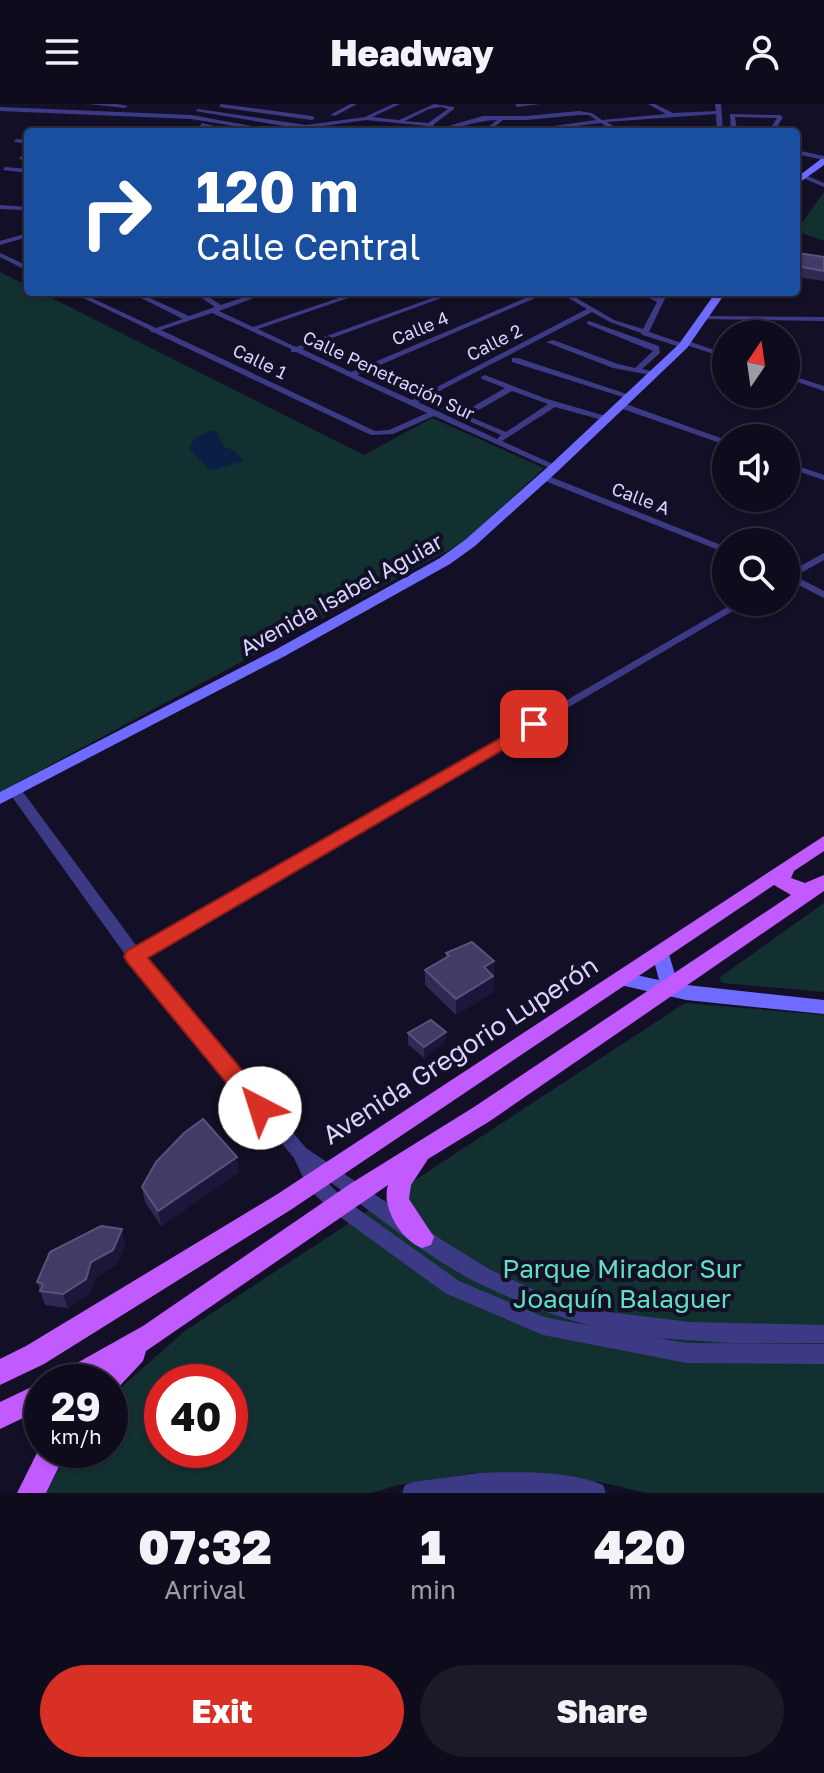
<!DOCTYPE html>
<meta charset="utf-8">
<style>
:root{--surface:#0e0b1c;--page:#1c1929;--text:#f1f3f6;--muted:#9b9ba3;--line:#2e2b3b;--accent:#d93025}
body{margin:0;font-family:"Golos Text",sans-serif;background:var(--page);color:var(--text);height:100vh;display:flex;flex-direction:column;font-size:30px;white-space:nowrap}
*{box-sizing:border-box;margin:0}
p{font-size:26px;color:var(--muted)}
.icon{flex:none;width:44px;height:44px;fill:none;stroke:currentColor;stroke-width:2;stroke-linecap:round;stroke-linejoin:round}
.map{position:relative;height:1389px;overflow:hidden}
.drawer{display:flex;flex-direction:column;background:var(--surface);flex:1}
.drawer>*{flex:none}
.guide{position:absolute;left:24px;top:24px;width:776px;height:168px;border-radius:8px;box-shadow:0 2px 6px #0004,0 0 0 2px var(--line);background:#1a4fa0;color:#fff;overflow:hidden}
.needle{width:52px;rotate:13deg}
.buttons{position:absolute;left:712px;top:216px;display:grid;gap:16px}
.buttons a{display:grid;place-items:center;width:88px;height:88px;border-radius:50%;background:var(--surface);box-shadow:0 2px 6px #0004,0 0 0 2px var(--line);font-size:40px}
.speed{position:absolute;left:24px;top:1260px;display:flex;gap:16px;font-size:40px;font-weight:700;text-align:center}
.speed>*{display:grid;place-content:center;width:104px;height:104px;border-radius:50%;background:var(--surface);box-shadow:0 2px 6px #0004,0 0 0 2px var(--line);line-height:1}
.speed small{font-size:20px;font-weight:400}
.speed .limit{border:12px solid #d22;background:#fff;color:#111}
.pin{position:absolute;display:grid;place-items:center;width:68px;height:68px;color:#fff;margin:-34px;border-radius:16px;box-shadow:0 4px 12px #0006}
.me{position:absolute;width:88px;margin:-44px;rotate:320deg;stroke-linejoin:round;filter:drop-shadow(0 0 6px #0008)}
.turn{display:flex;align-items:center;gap:28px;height:168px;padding:0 40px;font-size:36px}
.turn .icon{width:104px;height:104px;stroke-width:2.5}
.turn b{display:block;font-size:56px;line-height:68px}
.eta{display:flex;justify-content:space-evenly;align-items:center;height:136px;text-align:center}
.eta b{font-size:48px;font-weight:800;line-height:56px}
.button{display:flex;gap:16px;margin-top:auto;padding:16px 40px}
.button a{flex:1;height:92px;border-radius:48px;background:var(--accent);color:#fff;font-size:32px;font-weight:800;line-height:92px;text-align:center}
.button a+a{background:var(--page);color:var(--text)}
header{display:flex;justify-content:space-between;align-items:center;height:104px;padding:0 40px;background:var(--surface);font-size:36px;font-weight:800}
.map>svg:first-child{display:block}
.green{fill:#12302f;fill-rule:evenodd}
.water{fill:#0a1f44}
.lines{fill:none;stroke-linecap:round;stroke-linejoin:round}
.minor{fill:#3d3a85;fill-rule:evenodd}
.tertiary{fill:#3d3a85;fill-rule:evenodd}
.secondary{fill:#6f6bff;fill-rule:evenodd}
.primary{fill:#c25bff;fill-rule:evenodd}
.wall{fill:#312854}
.shaded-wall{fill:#1d163a}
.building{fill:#433a66;stroke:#5a527e;stroke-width:2}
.route{fill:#d93025;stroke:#8d1f18;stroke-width:2}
.labels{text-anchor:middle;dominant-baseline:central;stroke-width:8;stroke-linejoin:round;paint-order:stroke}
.far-street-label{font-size:18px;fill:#d9d4ff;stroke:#130f26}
.street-label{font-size:22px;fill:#d9d4ff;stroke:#130f26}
.near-street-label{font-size:26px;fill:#d9d4ff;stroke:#130f26}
.near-park-label{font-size:26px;fill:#5fe0c0;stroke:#130f26}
</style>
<header><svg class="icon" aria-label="menu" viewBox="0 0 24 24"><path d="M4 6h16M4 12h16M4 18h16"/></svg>Headway<svg class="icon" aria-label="person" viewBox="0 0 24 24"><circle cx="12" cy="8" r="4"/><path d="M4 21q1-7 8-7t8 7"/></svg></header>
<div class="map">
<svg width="824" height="1389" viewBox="0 0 824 1389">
<rect width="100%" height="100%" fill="#130f26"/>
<path class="green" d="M824 88V137L796 127Z
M0 168 28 182V188H40L364 351 432 314 544 364 464 438 0 688Z
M824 799V888L722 879 719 874Z
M685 899 824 911V1389H647L604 1379 532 1369H474L398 1381 371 1389H46L69 1346H110V1293L186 1226ZM162 1278H230V1346H162Z"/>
<path class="water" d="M212 326 218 329 223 342 234 347 244 357 214 366 208 364 189 345 195 334Z"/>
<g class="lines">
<path class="minor" d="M88 0H117L128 2 125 4Z
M221 0 312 12 315 14 312 16 219 3Z
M350 0H357L335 12 330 11Z
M393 0H400L372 13 399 16 434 0 454 3V5L433 21 438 25 483 12H526L579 7 592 9 602 16 666 10 648 0H655L673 9 716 7 715 0H721L723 28H717L716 10 607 18 618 25 692 26 695 28H614L601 19 528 28 525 26 596 16 589 11H579L526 16H503L488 28H482L497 16C474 16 453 28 429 28L434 26 428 22 366 16 302 25 195 7 198 5 306 21 365 13ZM441 3 448 5 428 19 405 17 429 5Z
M515 0H540L517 3Z
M0 3 191 11 269 25 266 27 191 15 0 7Z
M730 10 780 11 783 13 774 28H768L777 14 735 13 737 28H731Z
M202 19 226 25 227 26 224 28 200 22Z
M29 23 94 26 97 28 27 26Z
M16 35 28 36V40L14 38Z
M796 46 824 52V56L796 50Z
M21 52 28 53V57L19 55Z
M5 63 28 65V69L3 66Z
M796 67 824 79V83L796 71Z
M0 101 27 103 28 115 25 113 23 106 0 105Z
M28 129V133L0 141V137Z
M0 149 28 162V167L0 153Z
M71 188H79L156 224 183 215 129 188H137L189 212 215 203 193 188H201L221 201 260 188H270L219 207 253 223 356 188H366L258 225 296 243 449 188H458L302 245 351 268 540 188H549L357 271 412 296 587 205 558 188H566L614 216 643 225 657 198 638 188H647L659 194 662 188H668L649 228 682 239V236H685L726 250V254L686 241V244H683L646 232 642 231 641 229 610 218 592 208 418 298 497 335 501 331 427 299 434 297 462 309 505 284 482 275 481 273 485 271 544 294 609 313V317H606L555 303 502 337 557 362V366H554L434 312 393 330 371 331 155 229 151 228 150 226ZM212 209 291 245V248H296L427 309 389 326 375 327 161 226ZM512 287 548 300 506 328 468 312Z
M703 212 824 213V217L701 215V213Z
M589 217 659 242 660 249 642 265 656 268V272L613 264 546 238 553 236 618 260 635 264 653 247 587 220V218Z
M512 254H518L633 292 626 294 512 258Z
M786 270 824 282V287L786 274Z
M617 299H623L726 336V341L617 303Z
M786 358 824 371V376L786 363Z
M540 371H546L726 443V449L540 375Z
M824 449V456L795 472 824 487V494L789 476 786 477V468L788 469Z
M736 498H748L139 855H131L129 852 131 849Z"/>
<path class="tertiary" d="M15 682 20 684 141 848 306 1044 442 1136 489 1165 530 1184 567 1197 608 1208 690 1218 824 1221V1239H733L656 1234 687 1239 824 1240V1260L687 1259 543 1231 445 1189 332 1107 308 1084 294 1054 129 856 10 690 8 687 10 684ZM320 1071C371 1106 420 1149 476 1178 513 1196 551 1211 591 1222L544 1213 459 1177 344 1095Z
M479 1369C518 1368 566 1366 603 1381L606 1389H402L405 1381 413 1378Z"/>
<path class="secondary" d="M821 55H824V61L796 81V74Z
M716 188H726L687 244 558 367 475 442 450 460 285 552 0 700V688L275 546 440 454 465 436 550 361 679 240Z
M661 842 667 844 678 880 824 896V910L686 896 616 880 613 875 616 870 622 868 659 876 652 849 655 844Z"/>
<path class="primary" d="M824 732V747L794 767 791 774 805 779 824 771V787L490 1017 428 1055 411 1081 409 1095 434 1133 431 1141 422 1144C401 1136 381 1103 388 1081L146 1247 143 1257 115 1287 110 1289V1278H55L59 1269 143 1222 350 1080 474 1003 791 791 774 781 292 1105 44 1260 0 1281V1255L26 1242 276 1091Z
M42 1278V1305L0 1325V1298Z
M42 1339V1346H67L46 1389H17Z"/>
</g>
<path class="wall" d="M796 151 824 153V177L796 173Z
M446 849 494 857 493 888 456 911 425 881V866L446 854Z
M446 928 445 938 424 954 408 940V929Z
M239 1068 161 1122 145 1098 142 1083Z
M125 1140 117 1160 96 1173 90 1189 68 1204 45 1201 37 1178Z"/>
<path class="shaded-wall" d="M494 857 493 873 484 863Z
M493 872V888L456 911V895Z
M446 928 445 938 424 954V943Z
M237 1053 239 1068 161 1122 158 1107Z
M122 1125 125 1140 117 1160 96 1173 90 1189 68 1204 63 1190Z"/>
<path class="building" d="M798 149 824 153V167L796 162V151Z
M472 838 494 857 484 863 493 872 456 895 425 866 449 852 446 849Z
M431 916 446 928 424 943 408 929Z
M203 1015 237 1053 158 1107 142 1083 156 1058 184 1029Z
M101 1122 122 1125 113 1146 91 1158 86 1175 63 1190 40 1187 43 1180 37 1178 50 1148Z"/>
<path class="route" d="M534 615 540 617 542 620 540 624 148 854 268 997 271 1004 268 1010 260 1013 252 1010 127 858 124 852 127 847Z"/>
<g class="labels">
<g class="far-street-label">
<text transform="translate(420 224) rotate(-23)">Calle 4</text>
<text transform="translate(494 238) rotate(-27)">Calle 2</text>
<text transform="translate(260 257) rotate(26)">Calle 1</text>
<text transform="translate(389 271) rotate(25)">Calle Penetración Sur</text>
<text transform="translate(641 394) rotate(21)">Calle A</text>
</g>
<g class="street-label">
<text transform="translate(341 490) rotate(-29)">Avenida Isabel Aguiar</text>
</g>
<g class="near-street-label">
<text transform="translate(460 946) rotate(-33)">Avenida Gregorio Luperón</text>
</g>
<g class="near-park-label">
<text x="622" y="1164">Parque Mirador Sur<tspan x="622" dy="30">Joaquín Balaguer</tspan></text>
</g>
</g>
</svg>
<div class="buttons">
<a><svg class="needle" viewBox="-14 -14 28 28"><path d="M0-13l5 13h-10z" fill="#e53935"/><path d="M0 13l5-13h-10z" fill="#9b9ba3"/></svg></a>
<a><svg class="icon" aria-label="sound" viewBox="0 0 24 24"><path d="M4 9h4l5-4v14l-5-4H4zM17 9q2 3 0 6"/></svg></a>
<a><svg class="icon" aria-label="search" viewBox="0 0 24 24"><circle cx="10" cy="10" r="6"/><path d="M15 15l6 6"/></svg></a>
</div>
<div class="speed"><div>29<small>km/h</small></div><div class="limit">40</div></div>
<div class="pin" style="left:534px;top:620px;background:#d93025"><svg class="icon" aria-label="arrive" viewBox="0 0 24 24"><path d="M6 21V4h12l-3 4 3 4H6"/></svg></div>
<svg class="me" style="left:260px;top:1004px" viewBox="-20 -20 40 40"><circle r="19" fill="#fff"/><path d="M0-13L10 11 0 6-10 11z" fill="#d93025"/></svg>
<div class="guide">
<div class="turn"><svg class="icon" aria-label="right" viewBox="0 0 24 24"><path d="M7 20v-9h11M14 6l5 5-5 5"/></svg><div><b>120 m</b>Calle Central</div></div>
</div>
</div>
<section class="drawer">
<div class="eta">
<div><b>07:32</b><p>Arrival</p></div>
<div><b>1</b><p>min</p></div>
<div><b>420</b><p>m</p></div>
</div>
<div class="button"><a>Exit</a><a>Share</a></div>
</section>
